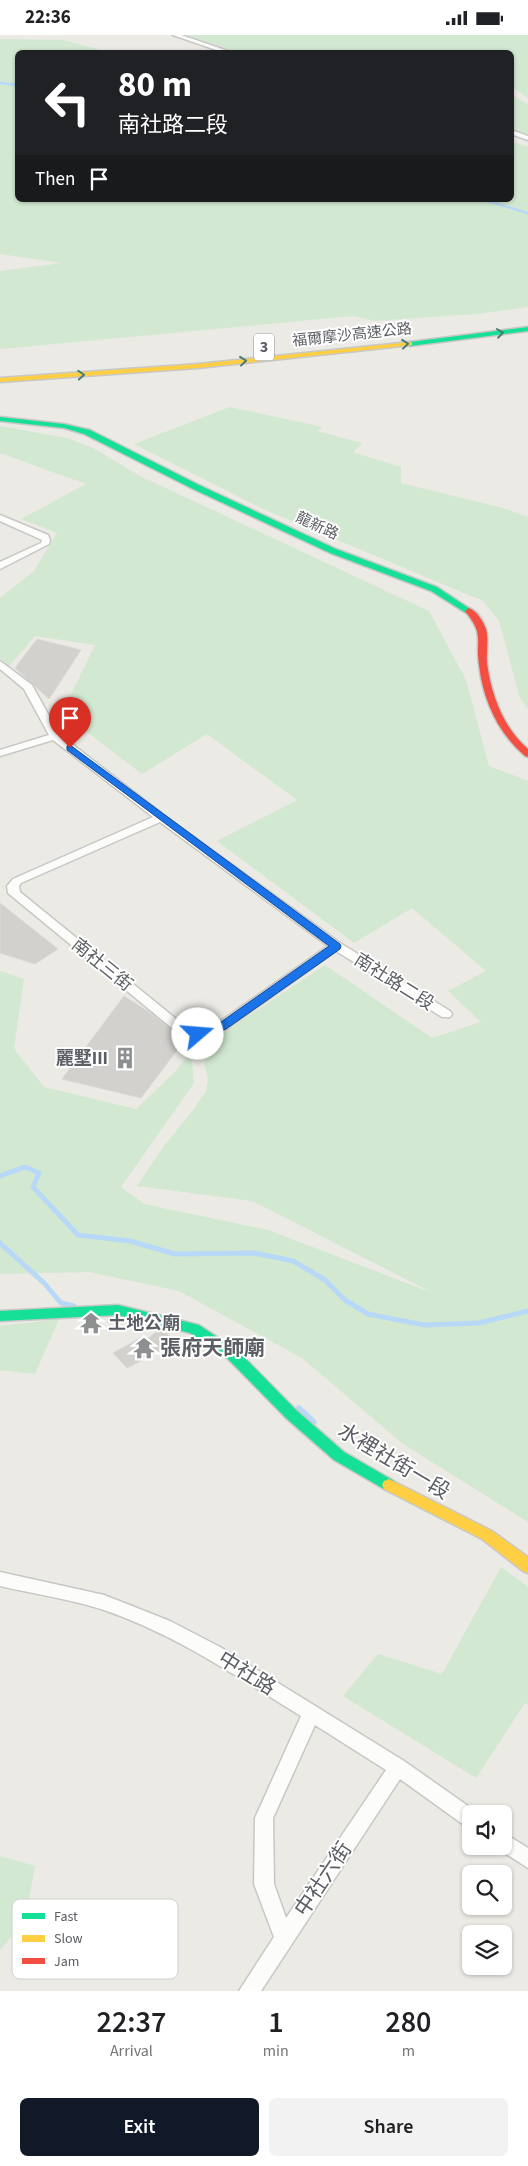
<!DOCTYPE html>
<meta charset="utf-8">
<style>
:root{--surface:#fff;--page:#f2f2f2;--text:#202124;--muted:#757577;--accent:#111827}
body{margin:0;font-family:"Source Sans 3","Noto Sans TC",sans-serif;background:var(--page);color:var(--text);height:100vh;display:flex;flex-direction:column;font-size:19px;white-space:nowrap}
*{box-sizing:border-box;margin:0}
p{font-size:16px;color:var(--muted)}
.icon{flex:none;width:28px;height:28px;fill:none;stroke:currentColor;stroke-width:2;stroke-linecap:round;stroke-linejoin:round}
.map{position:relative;height:1956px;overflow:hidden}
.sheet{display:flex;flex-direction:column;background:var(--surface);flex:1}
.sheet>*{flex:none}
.hud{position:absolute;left:15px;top:15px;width:499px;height:152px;border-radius:8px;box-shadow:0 1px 4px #0004;background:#202124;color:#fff;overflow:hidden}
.buttons{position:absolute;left:462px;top:1770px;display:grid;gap:10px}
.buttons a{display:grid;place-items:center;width:50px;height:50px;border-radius:8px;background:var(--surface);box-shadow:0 1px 4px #0004;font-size:25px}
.pin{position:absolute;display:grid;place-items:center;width:42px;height:42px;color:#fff;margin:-51px -21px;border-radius:50% 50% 50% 0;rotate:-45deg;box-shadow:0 0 5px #0007}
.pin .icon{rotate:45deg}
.me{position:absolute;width:55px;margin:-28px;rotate:72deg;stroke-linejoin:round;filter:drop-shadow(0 0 4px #0008)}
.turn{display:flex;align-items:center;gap:18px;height:105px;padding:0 20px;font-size:22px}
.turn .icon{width:65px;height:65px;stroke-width:2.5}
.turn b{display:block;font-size:35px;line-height:42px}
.then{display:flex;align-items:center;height:48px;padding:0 20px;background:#0003;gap:10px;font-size:19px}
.eta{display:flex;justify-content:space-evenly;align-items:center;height:85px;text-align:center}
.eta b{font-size:30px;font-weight:600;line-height:35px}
.button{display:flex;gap:10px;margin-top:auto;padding:10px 20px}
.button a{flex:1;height:58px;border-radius:8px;background:var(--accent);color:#fff;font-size:20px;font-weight:600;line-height:58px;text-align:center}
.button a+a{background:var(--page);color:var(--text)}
.status{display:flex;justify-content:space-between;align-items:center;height:35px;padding:0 25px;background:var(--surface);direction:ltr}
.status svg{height:14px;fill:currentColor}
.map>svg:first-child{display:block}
.green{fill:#d2e8d1}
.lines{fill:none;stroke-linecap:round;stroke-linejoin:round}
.stream-far2{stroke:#b8d8f7;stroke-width:2.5}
.stream-far1{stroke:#b8d8f7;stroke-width:5}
.stream{stroke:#b8d8f7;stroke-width:7}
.building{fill:#d2d1ce;stroke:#dad9d4}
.street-casing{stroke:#c7c7c6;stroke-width:3}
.fast-casing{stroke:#c8c8c7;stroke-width:3}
.slow-casing{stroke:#c8c8c7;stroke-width:3}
.jam-casing{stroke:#c8c8c7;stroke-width:3}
.street{fill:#fcfcfb;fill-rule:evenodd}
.fast{fill:#16e098;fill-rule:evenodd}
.slow{fill:#ffcf43;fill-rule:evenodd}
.jam{fill:#f24e42;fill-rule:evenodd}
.oneway{stroke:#4a7e71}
.route{fill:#1a73e8;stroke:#114b97}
.labels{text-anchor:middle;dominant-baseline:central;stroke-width:4;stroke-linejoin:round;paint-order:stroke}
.far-street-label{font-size:15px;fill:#5b5e64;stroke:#fff}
.shield{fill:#fff;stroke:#8c8e92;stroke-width:1}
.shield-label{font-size:16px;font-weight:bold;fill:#5b5e64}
.street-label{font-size:18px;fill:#5b5e64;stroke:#fff}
.poi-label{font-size:18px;font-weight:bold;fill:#5b5e64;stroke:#fff;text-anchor:end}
.near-poi-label{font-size:21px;font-weight:bold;fill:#5b5e64;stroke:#fff;text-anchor:start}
.near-street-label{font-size:21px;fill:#5b5e64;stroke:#fff}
.key{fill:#fff;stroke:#cecfd0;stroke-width:1}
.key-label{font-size:14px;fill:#5b5e64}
</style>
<div class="status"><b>22:36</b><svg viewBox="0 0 49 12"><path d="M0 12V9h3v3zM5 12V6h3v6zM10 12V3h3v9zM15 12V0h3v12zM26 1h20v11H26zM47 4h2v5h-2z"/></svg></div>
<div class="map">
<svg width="528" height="1956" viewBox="0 0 528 1956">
<rect width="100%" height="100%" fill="#ebeae5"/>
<path class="green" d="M183 0H528V63L515 54 511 53V18H242Z
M0 4 63 5 108 17 18 18V165H511V106L528 112V272L476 279 374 286 354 281 0 314V236L62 228 0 219Z
M511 59 528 69V101L511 95Z
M230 372 323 392 317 396 362 408 353 417 401 432V448L503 473 528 482V674L520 663 499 586 483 566 261 473 134 409Z
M0 391 67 403 93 413 140 441 429 576 466 645 489 731 528 746V1487L403 1409 302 1323 179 1256 89 1237 0 1239V936L24 944 14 1014 44 1052 136 1074 175 1037 191 1016 194 1048 121 1152 144 1169 268 1195 433 1258 252 1166 137 1151 164 1111 194 1074 206 1056 208 1044 204 1027 209 1007 325 930 432 1003 481 987 448 956 486 936 412 873 354 908 217 806 297 765 207 699 142 739 62 678 95 610 35 601 9 631 0 623V563L34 536 57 498 21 484 86 449 0 418Z
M59 1284 35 1339 0 1335V1291Z
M501 1532 528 1552V1670L525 1668 476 1743 343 1661 378 1619 442 1639Z
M0 1821 35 1831 25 1886 0 1915Z"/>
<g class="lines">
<path class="stream-far2" d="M0 48 18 50
M484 165 528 178"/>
<path class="stream-far1" d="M0 1141 25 1132 39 1138 33 1152 78 1200 130 1206 175 1219 254 1218 293 1226 325 1245 345 1265 368 1279 424 1290 479 1288 528 1276
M0 1208 44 1248 61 1268 74 1271"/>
<path class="stream" d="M299 1374 313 1387"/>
</g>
<path class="building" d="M37 604 81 615 49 664 15 633Z
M0 868 58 914 35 929 0 918Z
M124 961 149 977 177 999 187 1002 141 1063 62 1044Z
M159 1295 167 1298 175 1308 127 1333 113 1318 144 1301 147 1304Z"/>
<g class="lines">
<g class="street-casing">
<path id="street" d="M173 0H181L234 18H225Z
M511 95 528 101V105L511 99Z
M0 480 48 500 50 505 49 509 0 534V527L41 508 42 505 0 486Z
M0 626 32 650 59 699 165 781 340 908 450 976 452 979 450 982H442L336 916 226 994 198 1003 178 998 8 858 7 851 13 844 153 782 53 705 0 721V715L49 700 24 654 0 634ZM160 787 328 911 218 988 198 995 186 992 20 857 19 851 21 848Z
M0 1537 104 1560 170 1586 220 1612 404 1726 478 1778 471 1779V1793L464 1790 400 1744 261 1956H239L274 1902 254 1849 255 1783 301 1681C237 1642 175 1599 104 1575 71 1564 34 1559 0 1551ZM315 1690 386 1735 286 1883 274 1849 273 1783Z
M504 1798 528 1813V1833L497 1813 496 1811H504Z"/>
</g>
<g class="fast-casing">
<path id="fast" d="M528 292V296L410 311 407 309 410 307Z
M0 382 64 389 90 395 199 450 336 514 437 552 473 576 472 578H466L431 556 330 518 193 454 84 399 64 393 0 386Z
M118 1270 199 1290 238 1316 296 1375 344 1417 394 1446 396 1450 394 1454 389 1456 384 1454 334 1425 286 1383 228 1324 190 1298 118 1280 0 1286V1276Z"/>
</g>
<g class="slow-casing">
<path id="slow" d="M410 307 412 308V310L198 333 0 347V343L198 329Z
M389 1444 492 1496 528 1522V1538L523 1536 482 1504 384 1454 382 1450 384 1446Z"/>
</g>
<g class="jam-casing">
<path id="jam" d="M469 573C477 576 483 586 486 594 489 605 486 617 487 628 491 660 504 694 528 714V722L525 721C498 698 483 665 479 630 475 602 485 601 465 576Z"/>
</g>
<use href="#street" class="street"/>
<use href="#fast" class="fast"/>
<use href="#slow" class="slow"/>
<use href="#jam" class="jam"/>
</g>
<defs><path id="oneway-chevron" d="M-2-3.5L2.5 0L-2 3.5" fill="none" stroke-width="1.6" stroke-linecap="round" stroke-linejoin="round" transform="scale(1.25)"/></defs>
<g class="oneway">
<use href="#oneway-chevron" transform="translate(500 298) rotate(-8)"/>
<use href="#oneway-chevron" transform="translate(405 309) rotate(-6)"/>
<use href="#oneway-chevron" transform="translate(243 326) rotate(-6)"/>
<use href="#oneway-chevron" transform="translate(81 340) rotate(-4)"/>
</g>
<path class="route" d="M70 710 340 909 341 911 340 914 226 994 198 1003 194 1002 192 999 194 997 218 989 329 911 67 715V711Z"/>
<defs>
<g id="building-bare" transform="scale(1.725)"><path d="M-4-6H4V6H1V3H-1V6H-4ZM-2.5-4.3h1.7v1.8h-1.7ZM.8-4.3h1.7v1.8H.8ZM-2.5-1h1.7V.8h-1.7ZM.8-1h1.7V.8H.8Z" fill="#8d8f91" stroke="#fff" stroke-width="2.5" paint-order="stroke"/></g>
<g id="temple-bare" transform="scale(1.725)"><path d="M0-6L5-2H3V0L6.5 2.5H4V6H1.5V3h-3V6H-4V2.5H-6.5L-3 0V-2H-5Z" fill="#8d8f91" stroke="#fff" stroke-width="2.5" paint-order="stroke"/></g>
</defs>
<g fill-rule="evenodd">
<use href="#building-bare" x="125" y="1023"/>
<use href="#temple-bare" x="91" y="1288"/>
<use href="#temple-bare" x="144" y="1313"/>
</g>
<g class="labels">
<g class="far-street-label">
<text transform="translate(352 300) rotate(-6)">福爾摩沙高速公路</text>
<text transform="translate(317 491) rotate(25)">龍新路</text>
</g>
<rect class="shield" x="254" y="298.5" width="20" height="27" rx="4"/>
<g class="shield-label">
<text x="264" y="312">3</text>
</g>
<g class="street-label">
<text transform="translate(102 930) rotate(39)">南社三街</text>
<text transform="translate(394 947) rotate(32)">南社路二段</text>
</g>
<g class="poi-label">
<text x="108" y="1023">麗墅III</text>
<text x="108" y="1288" text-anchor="start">土地公廟</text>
</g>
<g class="near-poi-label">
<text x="160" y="1313">張府天師廟</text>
</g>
<g class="near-street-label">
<text transform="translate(394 1426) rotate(31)">水裡社街一段</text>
<text transform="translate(247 1638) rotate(32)">中社路</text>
<text transform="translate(323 1844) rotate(-56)">中社六街</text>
</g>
</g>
<rect x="12" y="1864" width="166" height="80" rx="8" class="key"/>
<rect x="22" y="1878" width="23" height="6" fill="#16e098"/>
<rect x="22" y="1900" width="23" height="7" fill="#ffcf43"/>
<rect x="22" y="1923" width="23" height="6" fill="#f24e42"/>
<g class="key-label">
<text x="54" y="1886">Fast</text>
<text x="54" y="1908">Slow</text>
<text x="54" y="1931">Jam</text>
</g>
</svg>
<div class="buttons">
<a><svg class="icon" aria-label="sound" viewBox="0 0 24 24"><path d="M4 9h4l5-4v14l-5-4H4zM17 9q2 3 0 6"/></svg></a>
<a><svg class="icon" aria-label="search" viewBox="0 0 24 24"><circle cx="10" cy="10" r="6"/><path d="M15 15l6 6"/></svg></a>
<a><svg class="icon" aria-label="layers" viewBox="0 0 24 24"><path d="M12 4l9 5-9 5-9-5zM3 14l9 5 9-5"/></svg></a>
</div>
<div class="pin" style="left:70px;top:713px;background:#d93025"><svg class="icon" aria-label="arrive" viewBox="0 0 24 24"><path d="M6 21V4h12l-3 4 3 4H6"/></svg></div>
<svg class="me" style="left:198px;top:999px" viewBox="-20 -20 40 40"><circle r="19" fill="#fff"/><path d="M0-13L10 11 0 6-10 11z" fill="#1a73e8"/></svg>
<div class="hud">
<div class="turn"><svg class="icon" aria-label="left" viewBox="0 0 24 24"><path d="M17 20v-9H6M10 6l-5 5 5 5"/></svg><div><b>80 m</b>南社路二段</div></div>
<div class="then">Then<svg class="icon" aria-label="arrive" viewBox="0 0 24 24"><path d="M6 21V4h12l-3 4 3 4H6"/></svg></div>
</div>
</div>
<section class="sheet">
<div class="eta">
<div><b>22:37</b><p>Arrival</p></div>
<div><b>1</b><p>min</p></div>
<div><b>280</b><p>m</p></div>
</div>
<div class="button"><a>Exit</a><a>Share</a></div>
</section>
